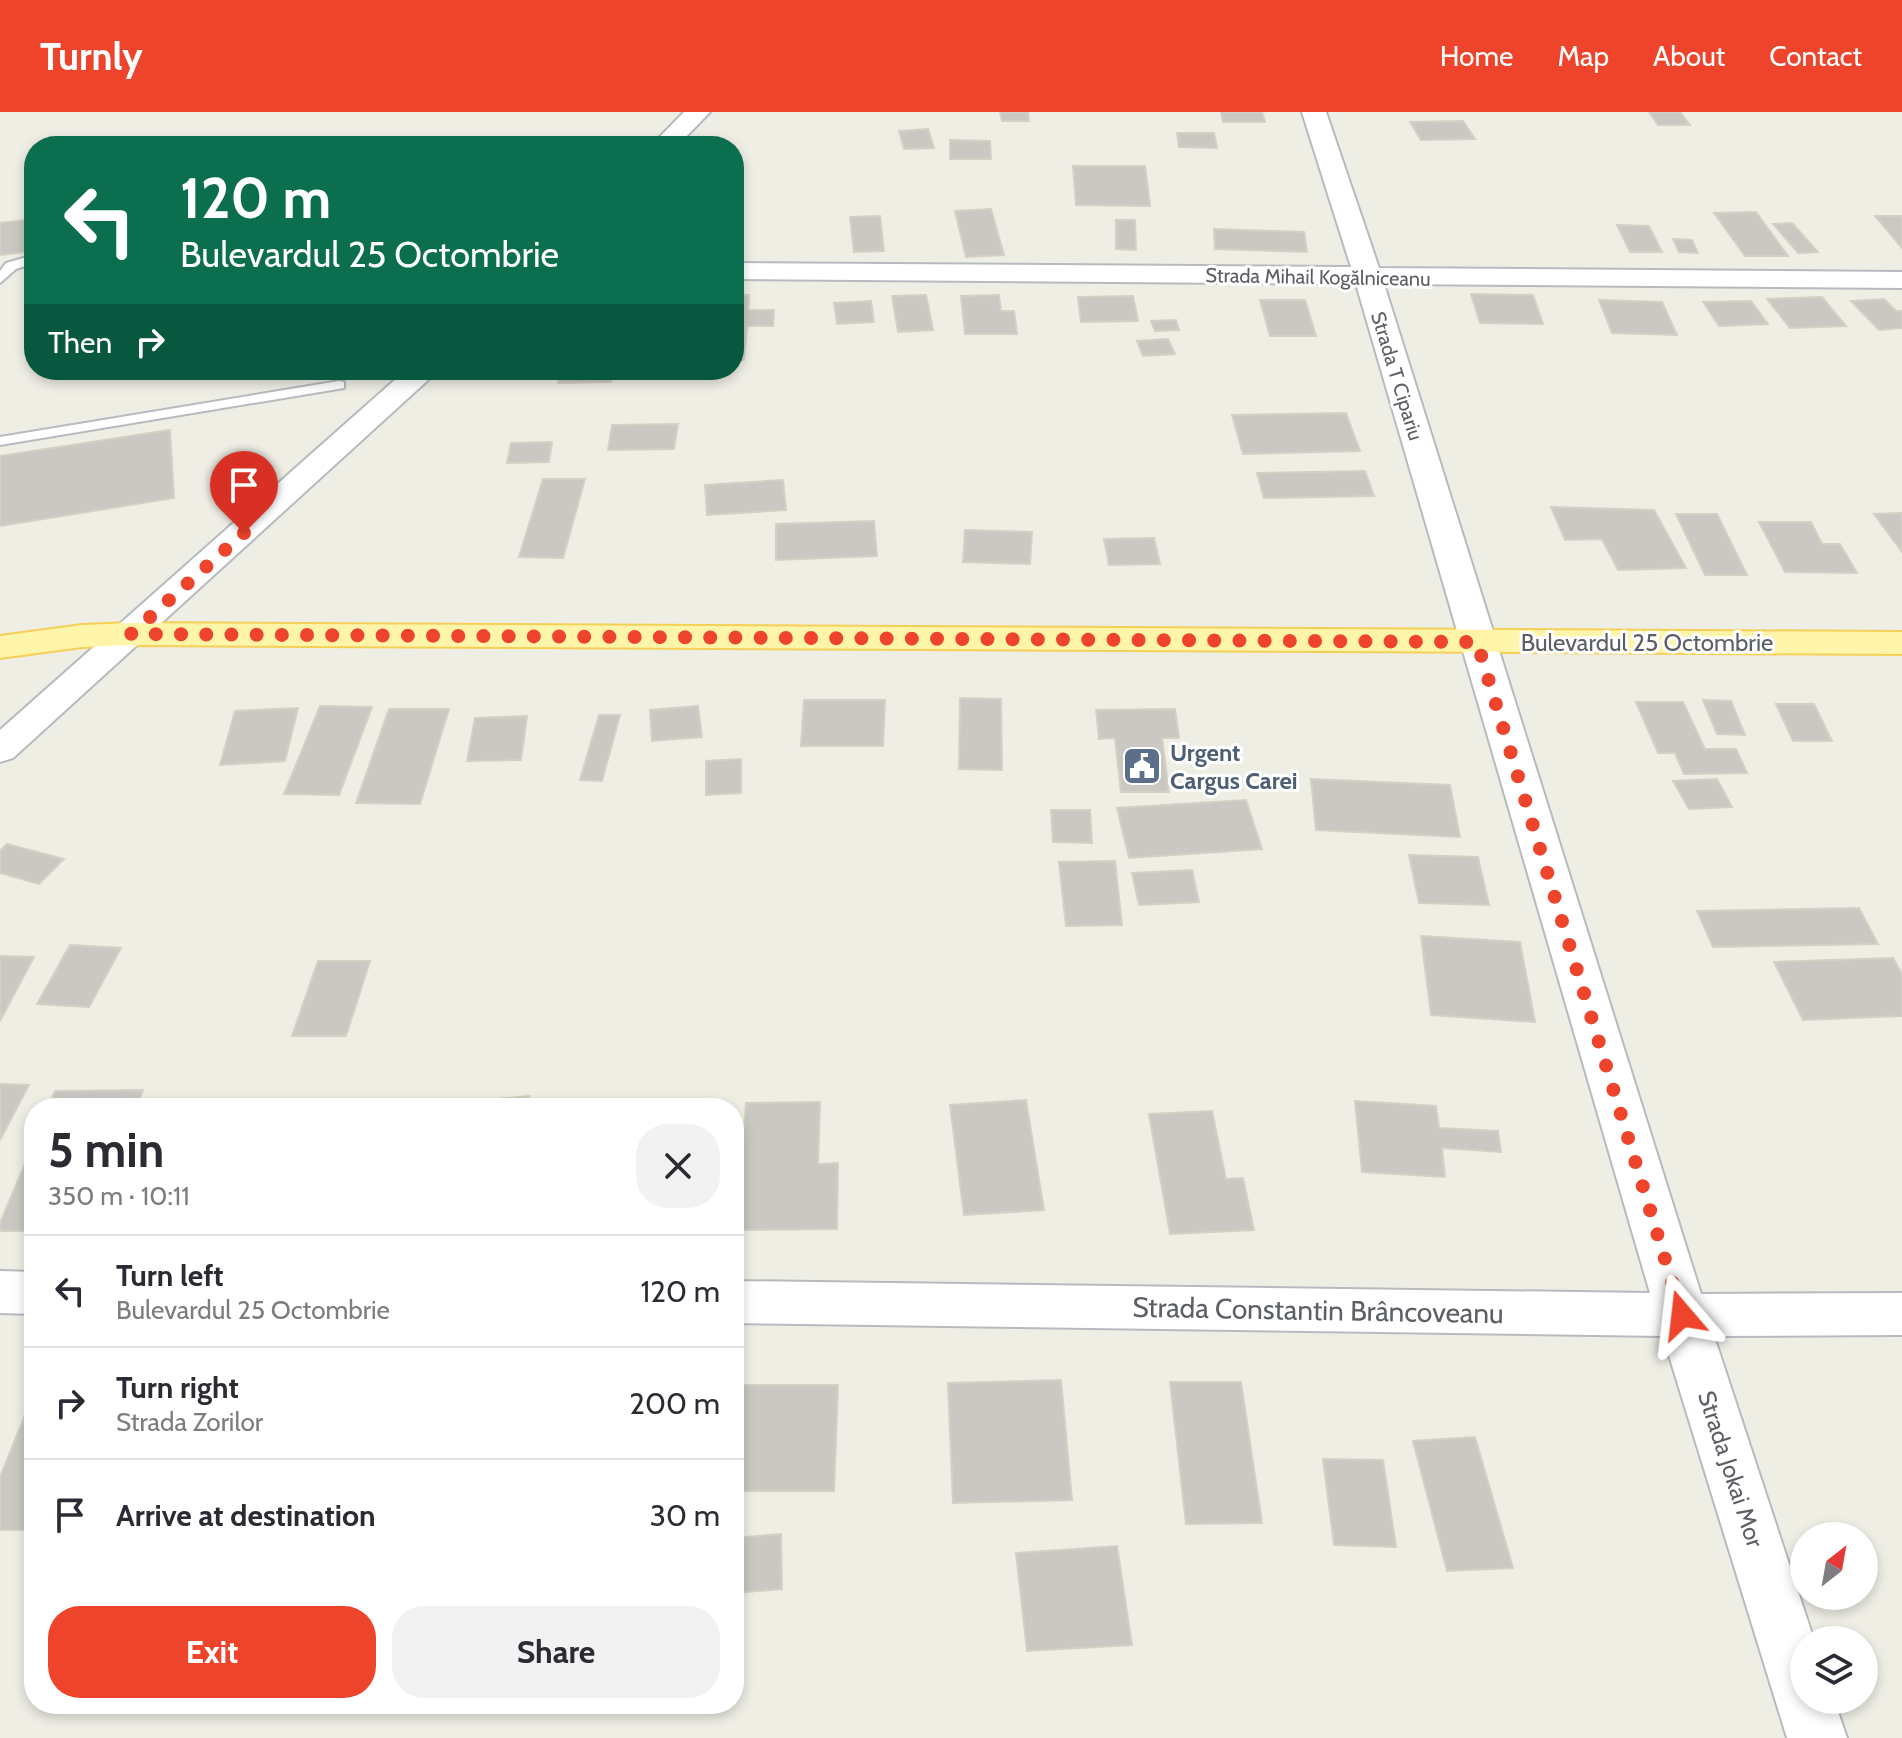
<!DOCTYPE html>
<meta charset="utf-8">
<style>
:root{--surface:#fff;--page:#f2f2f3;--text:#2b2b33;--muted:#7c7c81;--line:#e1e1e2;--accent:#ee442c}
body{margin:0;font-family:Cabin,sans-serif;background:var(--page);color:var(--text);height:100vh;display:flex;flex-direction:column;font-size:30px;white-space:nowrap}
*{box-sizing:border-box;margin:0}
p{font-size:26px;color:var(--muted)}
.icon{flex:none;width:44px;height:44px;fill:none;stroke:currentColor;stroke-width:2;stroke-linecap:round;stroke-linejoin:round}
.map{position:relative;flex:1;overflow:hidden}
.panel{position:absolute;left:24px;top:986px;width:720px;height:616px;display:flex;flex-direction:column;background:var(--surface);border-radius:32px;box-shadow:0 4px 12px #0003}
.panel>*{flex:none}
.banner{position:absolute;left:24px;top:24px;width:720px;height:244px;border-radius:32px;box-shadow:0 4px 12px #0003;background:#0b6e4f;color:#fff;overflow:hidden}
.needle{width:52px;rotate:31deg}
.controls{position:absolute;left:1790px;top:1410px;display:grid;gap:16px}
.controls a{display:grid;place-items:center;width:88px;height:88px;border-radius:50%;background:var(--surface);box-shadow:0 4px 12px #0003;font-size:40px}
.pin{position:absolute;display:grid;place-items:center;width:68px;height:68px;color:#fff;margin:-82px -34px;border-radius:50% 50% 50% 0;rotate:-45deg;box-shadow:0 0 8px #0007}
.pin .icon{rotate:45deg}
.me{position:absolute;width:88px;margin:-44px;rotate:343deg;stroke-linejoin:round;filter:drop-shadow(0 0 6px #0008)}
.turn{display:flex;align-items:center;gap:28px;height:168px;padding:0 24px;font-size:36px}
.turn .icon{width:104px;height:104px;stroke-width:2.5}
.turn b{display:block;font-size:56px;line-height:68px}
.then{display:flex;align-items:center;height:76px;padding:0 24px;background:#0003;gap:16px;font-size:30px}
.round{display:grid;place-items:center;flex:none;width:84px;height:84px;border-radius:32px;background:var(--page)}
.headline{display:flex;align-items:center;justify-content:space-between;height:136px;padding:0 24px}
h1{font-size:48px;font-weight:700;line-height:60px}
.primary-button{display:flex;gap:16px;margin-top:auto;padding:16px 24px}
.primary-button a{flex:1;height:92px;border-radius:32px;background:var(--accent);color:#fff;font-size:32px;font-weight:700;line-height:92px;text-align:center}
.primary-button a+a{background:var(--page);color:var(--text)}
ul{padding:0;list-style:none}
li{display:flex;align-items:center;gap:24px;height:112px;padding:0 24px;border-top:2px solid var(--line)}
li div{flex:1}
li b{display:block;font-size:30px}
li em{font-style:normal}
header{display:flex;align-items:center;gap:48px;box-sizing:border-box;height:112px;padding:0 40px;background:var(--accent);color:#fff}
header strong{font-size:38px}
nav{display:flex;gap:44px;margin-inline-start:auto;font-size:28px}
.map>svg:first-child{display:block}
.building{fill:#cac8c2;stroke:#d4d0c3;stroke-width:2}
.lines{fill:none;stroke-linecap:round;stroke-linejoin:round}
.lane-casing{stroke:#b7babf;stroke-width:4}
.street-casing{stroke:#b7babf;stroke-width:4}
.primary-casing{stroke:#f5d058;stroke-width:4}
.lane{fill:#fff;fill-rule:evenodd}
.street{fill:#fff;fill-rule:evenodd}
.primary{fill:#fff5aa;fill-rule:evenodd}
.route{stroke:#ee442c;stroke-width:14;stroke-dasharray:0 25.2}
.labels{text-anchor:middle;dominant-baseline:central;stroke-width:6;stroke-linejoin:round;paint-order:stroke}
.far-street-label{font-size:20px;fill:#5c6066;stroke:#fff}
.street-label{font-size:24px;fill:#5c6066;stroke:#fff}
.service-label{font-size:24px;font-weight:bold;fill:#4e5e75;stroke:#fff;text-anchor:start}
.near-street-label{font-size:28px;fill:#5c6066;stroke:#fff}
</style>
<header>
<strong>Turnly</strong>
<nav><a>Home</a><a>Map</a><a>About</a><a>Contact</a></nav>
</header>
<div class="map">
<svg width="1902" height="1626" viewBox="0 0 1902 1626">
<rect width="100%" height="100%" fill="#efeee5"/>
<path class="building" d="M1000 0H1028L1029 9H1002Z
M1221 0H1262L1265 10H1223Z
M1649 0H1680L1690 13H1658Z
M1463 9 1475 27 1421 28 1410 10Z
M928 17 934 36 904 37 899 19Z
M1177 21H1214L1217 36 1179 35Z
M950 28 990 29 991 47H950Z
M1073 54H1145L1150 94 1076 93Z
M991 97 1004 143 966 145 955 99Z
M1756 100 1788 144H1745L1714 101Z
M880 104 884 139 854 140 850 105Z
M1875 104H1902V136Z
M34 107V139L0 143V111Z
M1116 108H1135L1136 138 1116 137Z
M1792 111 1818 140 1798 141 1773 112Z
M1617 113 1649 114 1662 140H1630Z
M1214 117 1304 120 1307 140 1215 137Z
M1673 127 1692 128 1698 141 1679 140Z
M1471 182 1533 183 1543 212 1480 211Z
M734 183H749L748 198H774L773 214H747L744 248H734Z
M926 183 933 218 898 220 892 184Z
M999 183 1001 199H1014L1017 222H965L961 184Z
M1133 184 1138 209 1081 210 1078 185Z
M1822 185 1846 214 1790 216 1767 187Z
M1884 187 1896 199H1902V216L1879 218 1851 189Z
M1260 188H1305L1316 224H1270Z
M1599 188 1662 190 1677 223 1612 221Z
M871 189 874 210 837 212 834 191Z
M1751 189 1768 212 1719 214 1703 190Z
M1176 208 1179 218 1155 219 1151 209Z
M1168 227 1175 242 1143 244 1137 229Z
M562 258H614L611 270 558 271Z
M1346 301 1360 339 1243 342 1232 303Z
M678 312 674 337 608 338 612 313Z
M170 318 174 386 0 414V344Z
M552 330 549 350 507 351 511 331Z
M1365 359 1374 384 1264 386 1257 361Z
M543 367H585L563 446 519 445Z
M783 368 786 398 707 403 705 373Z
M1551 395 1654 398 1686 456 1618 458 1602 427 1565 428Z
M1902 401V440L1874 402Z
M1676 402H1717L1747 463H1705Z
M874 409 877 444 776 448V412Z
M1759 410H1811L1822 432H1840L1857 461 1785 460Z
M965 418 1032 420 1030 452 963 450Z
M1154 426 1160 452 1109 453 1104 427Z
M960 586 1001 587 1002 658 959 657Z
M804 588H885L883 634H801Z
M1703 588 1731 589 1745 623 1717 622Z
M1636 590H1683L1705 637H1736L1747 661 1684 662 1675 641H1658Z
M1776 592H1814L1832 629H1793Z
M320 594 372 595 339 683 284 682Z
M698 594 702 625 652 629 650 598Z
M298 596 285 649 220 653 235 599Z
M389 597H449L420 692 356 691Z
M1175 597 1179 626H1162L1169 680H1121L1115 626 1099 627 1096 598Z
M599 603H620L602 669 580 668Z
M527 604 521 648 467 649 475 606Z
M741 647V681L706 683V649Z
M1311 667 1450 673 1460 725 1316 718Z
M1717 667 1732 695 1689 697 1673 669Z
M1246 688 1262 737 1129 746 1117 696Z
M1051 698H1090L1092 731 1053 730Z
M7 732 64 747 39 772 0 761V739Z
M1409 743 1478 745 1489 793 1419 791Z
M1115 749 1122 813 1066 814 1059 750Z
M1192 758 1199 790 1139 793 1132 761Z
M1859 796 1878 832 1713 835 1697 799Z
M1421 824 1520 830 1535 910 1431 903Z
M70 833 121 836 89 895 37 892Z
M0 844 34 845 0 909Z
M1893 846 1902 862V904L1803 908 1774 850Z
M318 849H370L346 924H292Z
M0 972 29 973 0 1028Z
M143 978 136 996H48L55 979Z
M529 984 528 996H431L432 993Z
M1026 988 1044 1098 964 1103 950 993Z
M1355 989 1436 994 1439 1016 1498 1019 1501 1040 1442 1036 1445 1065 1362 1060Z
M820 990 818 1052 838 1051 837 1117 737 1118 746 991Z
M1212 999 1226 1067 1243 1066 1254 1118 1170 1122 1149 1002Z
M34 1030V1119H0V1111Z
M1061 1268 1072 1388 953 1391 948 1271Z
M1170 1270H1241L1262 1411 1186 1412Z
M734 1273H838L834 1379H734Z
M34 1281V1418H0V1365Z
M1475 1325 1513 1456 1447 1459 1413 1329Z
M1323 1347 1383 1348 1396 1435 1334 1433Z
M781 1422 782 1477 734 1481V1426Z
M1117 1434 1132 1533 1027 1539 1016 1441Z"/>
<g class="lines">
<g class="lane-casing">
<path id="lane" d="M34 143V151L16 157 0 171V159L6 151Z
M339 269 344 270V276L0 333V325Z"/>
</g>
<g class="street-casing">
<path id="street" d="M684 0H710L677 34H651Z
M1302 0H1326L1379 156 1902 160V176L1384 172 1701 1182 1902 1181V1223L1714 1224 1814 1528H1804V1588H1834L1847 1626H1787L1663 1224 734 1211V1169L1650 1181 1356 172 734 167V151L1351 155Z
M406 258H439L13 646 0 650V618Z
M0 1159 34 1160V1202L0 1201Z"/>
</g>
<g class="primary-casing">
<path id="primary" d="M131 511 1902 520V542L131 533 82 535 0 546V524L82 513Z"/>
</g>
<use href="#lane" class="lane"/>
<use href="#street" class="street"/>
<use href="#primary" class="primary"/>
</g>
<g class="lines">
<path class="route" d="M244 421 131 522 1477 530 1682 1203"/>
</g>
<defs>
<g id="civic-square" transform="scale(2)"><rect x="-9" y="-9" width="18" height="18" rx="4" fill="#5c6f8a" stroke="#fff"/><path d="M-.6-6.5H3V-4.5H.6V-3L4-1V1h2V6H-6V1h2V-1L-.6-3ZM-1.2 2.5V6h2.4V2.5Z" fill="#fff"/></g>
</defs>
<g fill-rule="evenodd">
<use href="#civic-square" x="1142" y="654"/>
</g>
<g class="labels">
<g class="far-street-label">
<text transform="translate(1318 165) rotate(1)">Strada Mihail Kogălniceanu</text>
<text transform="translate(1397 264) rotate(73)">Strada T Cipariu</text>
</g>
<g class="street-label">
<text x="1647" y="530">Bulevardul 25 Octombrie</text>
<text transform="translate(1731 1357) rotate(72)">Strada Jokai Mor</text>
</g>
<g class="service-label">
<text x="1170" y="640">Urgent<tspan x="1170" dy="28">Cargus Carei</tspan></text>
</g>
<g class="near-street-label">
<text transform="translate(1318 1198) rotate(1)">Strada Constantin Brâncoveanu</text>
</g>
</g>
</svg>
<div class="controls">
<a><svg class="needle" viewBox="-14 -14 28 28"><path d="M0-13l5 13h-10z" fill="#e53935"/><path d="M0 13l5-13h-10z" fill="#7c7c81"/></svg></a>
<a><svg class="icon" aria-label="layers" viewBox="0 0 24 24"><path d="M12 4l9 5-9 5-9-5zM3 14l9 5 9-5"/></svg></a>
</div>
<div class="pin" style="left:244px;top:421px;background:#d93025"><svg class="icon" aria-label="arrive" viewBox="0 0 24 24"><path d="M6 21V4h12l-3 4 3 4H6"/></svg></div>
<svg class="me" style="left:1682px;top:1203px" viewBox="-20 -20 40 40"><path d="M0-17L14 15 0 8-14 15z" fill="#ee442c" stroke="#fff" stroke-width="4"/></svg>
<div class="banner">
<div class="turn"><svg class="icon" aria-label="left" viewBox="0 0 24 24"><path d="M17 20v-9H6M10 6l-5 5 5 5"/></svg><div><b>120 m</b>Bulevardul 25 Octombrie</div></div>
<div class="then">Then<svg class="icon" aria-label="right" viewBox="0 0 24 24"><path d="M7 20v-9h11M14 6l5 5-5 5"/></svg></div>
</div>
<section class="panel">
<div class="headline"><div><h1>5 min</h1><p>350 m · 10:11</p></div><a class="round"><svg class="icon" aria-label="close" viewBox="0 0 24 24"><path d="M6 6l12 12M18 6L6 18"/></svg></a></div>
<ul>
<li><svg class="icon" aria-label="left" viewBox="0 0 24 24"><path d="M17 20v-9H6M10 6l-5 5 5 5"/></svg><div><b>Turn left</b><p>Bulevardul 25 Octombrie</p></div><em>120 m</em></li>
<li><svg class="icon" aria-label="right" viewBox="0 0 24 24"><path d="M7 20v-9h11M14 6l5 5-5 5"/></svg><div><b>Turn right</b><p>Strada Zorilor</p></div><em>200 m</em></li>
<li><svg class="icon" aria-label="arrive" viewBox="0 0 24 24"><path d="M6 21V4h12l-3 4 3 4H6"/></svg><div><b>Arrive at destination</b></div><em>30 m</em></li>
</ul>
<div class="primary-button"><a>Exit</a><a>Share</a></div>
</section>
</div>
